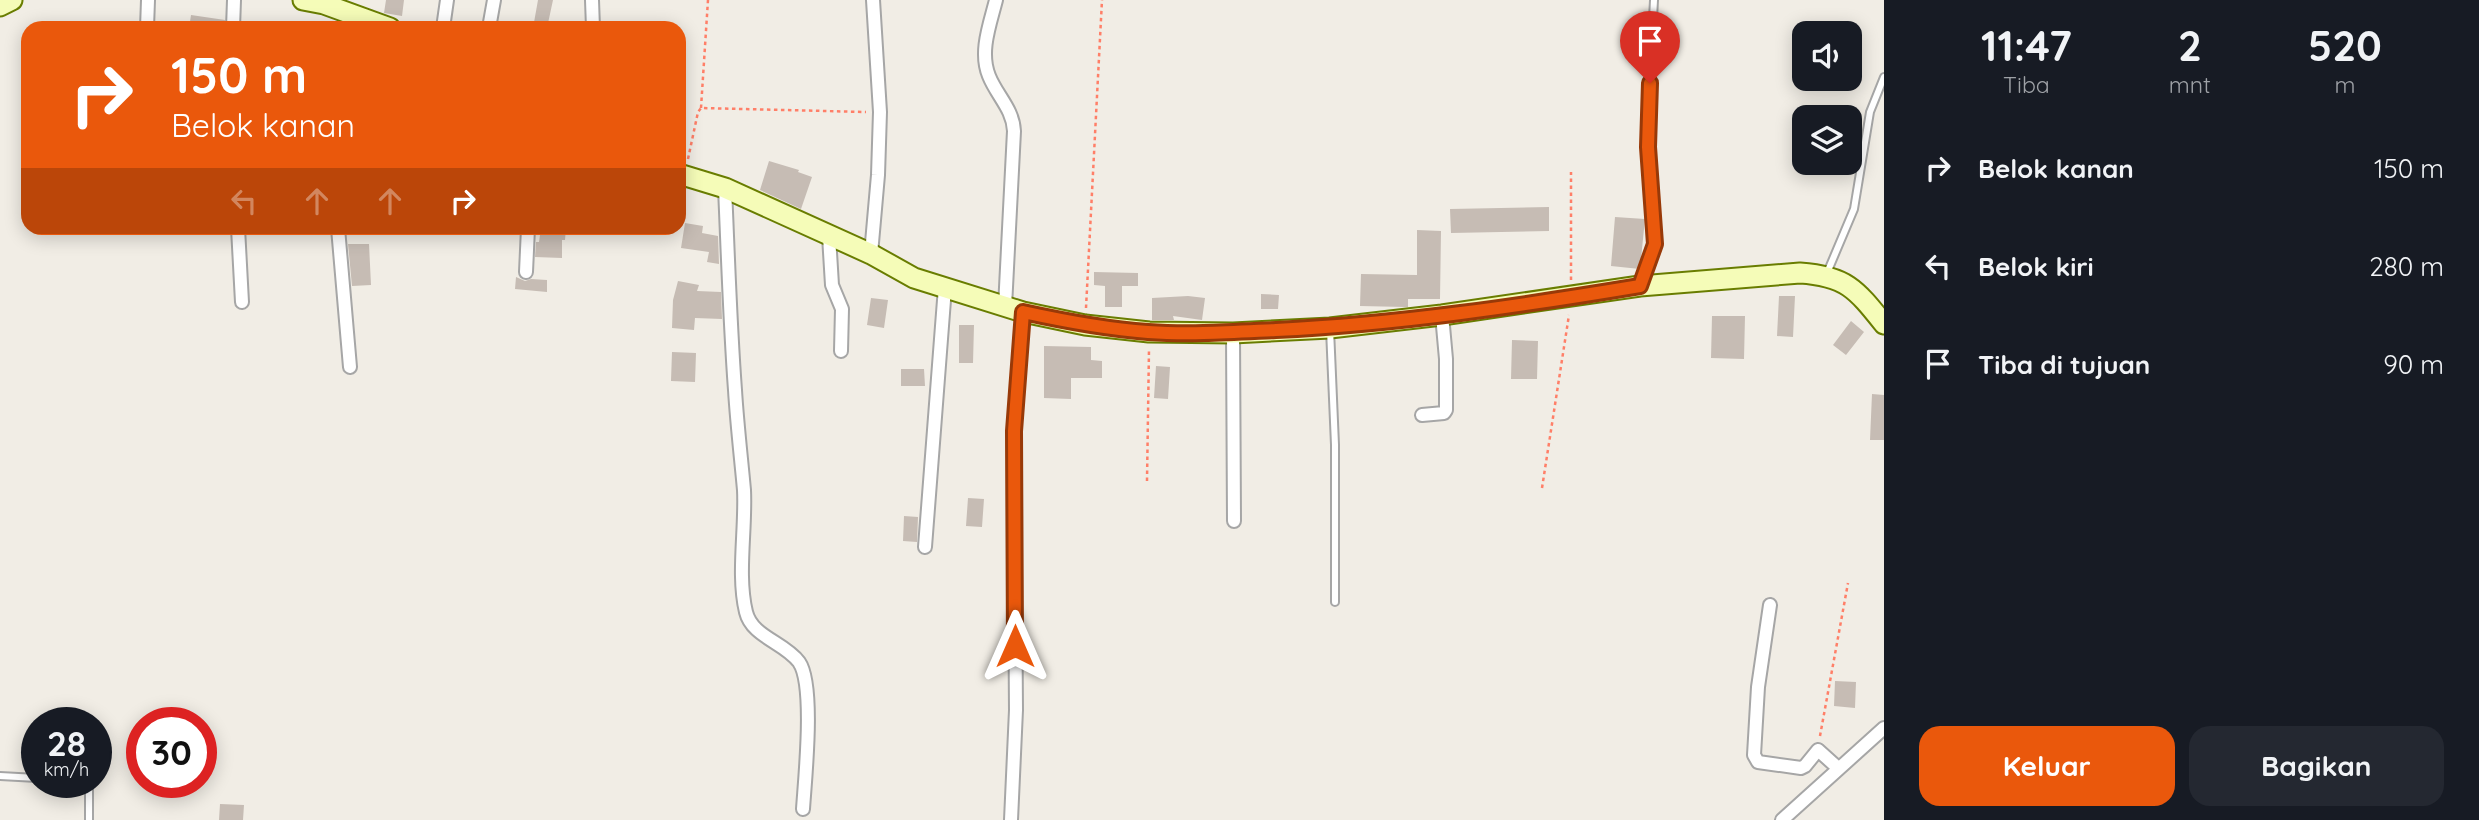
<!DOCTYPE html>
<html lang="id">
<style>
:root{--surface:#171b24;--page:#242831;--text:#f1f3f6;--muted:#9ea1a6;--accent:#ea580c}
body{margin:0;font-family:Quicksand,sans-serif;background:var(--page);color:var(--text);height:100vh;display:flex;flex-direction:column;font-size:26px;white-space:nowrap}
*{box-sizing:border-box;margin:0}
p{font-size:23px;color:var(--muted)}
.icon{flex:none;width:38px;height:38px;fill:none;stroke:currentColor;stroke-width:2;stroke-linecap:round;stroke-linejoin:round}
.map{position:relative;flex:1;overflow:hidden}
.side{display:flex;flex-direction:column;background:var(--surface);width:595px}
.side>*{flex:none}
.hud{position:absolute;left:21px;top:21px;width:665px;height:214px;border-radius:21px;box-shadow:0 4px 18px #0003;background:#ea580c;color:#fff;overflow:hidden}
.controls{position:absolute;left:1792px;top:21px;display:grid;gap:14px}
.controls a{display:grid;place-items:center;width:70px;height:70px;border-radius:14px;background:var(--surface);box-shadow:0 4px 18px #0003;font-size:35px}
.speed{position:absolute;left:21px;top:707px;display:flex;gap:14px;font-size:35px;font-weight:700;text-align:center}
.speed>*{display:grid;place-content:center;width:91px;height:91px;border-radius:50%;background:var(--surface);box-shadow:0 4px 18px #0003;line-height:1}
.speed small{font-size:18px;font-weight:400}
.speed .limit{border:10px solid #d22;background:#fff;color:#111}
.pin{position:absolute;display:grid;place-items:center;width:60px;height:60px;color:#fff;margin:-72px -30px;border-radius:50% 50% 50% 0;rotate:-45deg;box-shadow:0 0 7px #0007}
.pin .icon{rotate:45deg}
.me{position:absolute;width:77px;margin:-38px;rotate:0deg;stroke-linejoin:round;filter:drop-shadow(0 0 5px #0008)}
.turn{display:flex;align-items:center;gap:24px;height:147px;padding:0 35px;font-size:32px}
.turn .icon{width:91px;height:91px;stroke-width:2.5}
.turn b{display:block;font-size:49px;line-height:60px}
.lanes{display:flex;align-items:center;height:66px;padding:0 35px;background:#0003;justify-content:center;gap:35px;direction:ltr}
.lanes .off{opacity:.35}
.eta{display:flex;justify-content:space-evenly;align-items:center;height:119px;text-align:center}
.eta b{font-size:42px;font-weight:700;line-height:49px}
.cta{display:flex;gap:14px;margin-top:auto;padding:14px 35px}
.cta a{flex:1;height:80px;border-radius:21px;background:var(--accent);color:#fff;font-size:28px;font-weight:700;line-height:80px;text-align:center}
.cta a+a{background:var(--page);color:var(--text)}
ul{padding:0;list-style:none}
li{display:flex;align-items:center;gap:21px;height:98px;padding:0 35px}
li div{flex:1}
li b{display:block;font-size:26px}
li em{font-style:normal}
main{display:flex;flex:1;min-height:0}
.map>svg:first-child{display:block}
.building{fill:#c6bcb4}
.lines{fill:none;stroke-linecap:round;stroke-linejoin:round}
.service-casing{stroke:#a6a6a6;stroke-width:10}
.minor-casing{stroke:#a6a6a6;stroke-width:16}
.secondary-casing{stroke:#697d00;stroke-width:23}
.path{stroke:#ff7f68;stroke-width:2.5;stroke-dasharray:3.5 3.5;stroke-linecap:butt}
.service{stroke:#fff;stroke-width:6}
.minor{stroke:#fff;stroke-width:12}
.secondary{stroke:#f5fcb8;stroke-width:19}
.route-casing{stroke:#983908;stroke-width:18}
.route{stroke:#ea580c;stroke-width:12}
</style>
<main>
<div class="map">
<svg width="1884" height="820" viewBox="0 0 1884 820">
<rect width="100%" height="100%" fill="#f1ede5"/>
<path class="building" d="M386 0H404L402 16 384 13Z
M538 0H553L547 28H533Z
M191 15 225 20 224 28H189Z
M769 161 799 170 798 172 812 177 801 209 760 190Z
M1549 207V231L1451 233 1450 209Z
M1615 217 1645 219 1640 269 1611 266Z
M685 223 703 226 702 233 718 236 719 264 707 262 709 252 681 248Z
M541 228H566L565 240H562V258L535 257 536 242H539Z
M1417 230 1441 231 1440 299H1408V307H1405L1360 306 1361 274 1417 275Z
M348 244H369L371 285 352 286Z
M1094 272 1138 273V286H1122V307H1105V286L1094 285Z
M516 277 525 281 531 279 547 280V292L515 289Z
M678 281 699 285 697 291 721 292 722 319 695 318 694 330 672 328 673 300Z
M1261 294 1279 295 1278 309H1261Z
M1188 296 1205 298 1202 320 1173 316 1174 320H1152V298Z
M1779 296H1795L1793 337 1777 336Z
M871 298 888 300 884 328 867 325Z
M1712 316H1745L1744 359 1711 358Z
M1851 321 1864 332 1846 355 1833 345Z
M959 325H974L973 363H959Z
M1512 340 1538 341 1537 379H1511Z
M1044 346 1091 347V360L1102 361V378H1071V399L1044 398Z
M672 352 696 353 695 382 671 381Z
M1156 366 1170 367 1168 399 1154 398Z
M901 369H924L925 386H901Z
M1872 394 1884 395V440H1870Z
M968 498 984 499 982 527 966 526Z
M904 516 918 517 917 542 903 541Z
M1835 681 1856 682 1855 708 1834 706Z
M220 804 244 805 243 820H219Z"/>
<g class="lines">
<g class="service-casing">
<path id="service" d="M1827 273 1854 209 1870 112 1884 77
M1642 281 1655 244V232L1647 129 1654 0
M1330 329 1335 445V602
M0 776 37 778
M85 782 89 789V820"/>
</g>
<g class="minor-casing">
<path id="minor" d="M592 0 593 28
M996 0C990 24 979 52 989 76 997 96 1013 109 1014 131L1005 307
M147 28 148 0
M233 28 234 0
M443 28 447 0
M489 28 494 0
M725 188C728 256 730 323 735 390 737 423 741 457 744 490 746 529 737 575 746 612 752 637 784 642 799 662 815 685 805 778 803 809
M238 228 242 302
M338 228 350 367
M829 236 832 285 842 309 841 351
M871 254 878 175 880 112 873 0
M526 272 528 228
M1233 333 1234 521
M1422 415 1444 413 1446 410V359L1442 315
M925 547 945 287
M1770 605 1758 687 1754 755 1758 762 1801 768 1805 766 1818 750 1838 768
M1011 820 1016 710 1014 431 1023 312
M1782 820 1884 728"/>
</g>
<g class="secondary-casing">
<path id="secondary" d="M303 0 324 4 390 28
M0 6 12 0
M679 174 725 188 871 254 914 278 1023 312 1085 325 1149 332 1233 333 1330 328 1442 315 1640 286 1800 273C1846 276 1856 289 1884 324"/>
</g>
<path class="path" d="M701 108 708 0
M688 159 698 112 701 108 866 112
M1571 280V172
M1086 308 1102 0
M1147 481 1149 349
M1542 488 1569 315
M1820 736 1848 583"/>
<use href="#service" class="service"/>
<use href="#minor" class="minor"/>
<use href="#secondary" class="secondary"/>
</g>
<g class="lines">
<g class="route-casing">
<path id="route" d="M1015 646 1014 431 1023 312C1064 321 1106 329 1148 332 1191 335 1234 332 1276 330 1398 324 1520 306 1640 286L1655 244 1648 147 1650 83"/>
</g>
<use href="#route" class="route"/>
</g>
</svg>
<div class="controls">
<a><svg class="icon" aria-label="sound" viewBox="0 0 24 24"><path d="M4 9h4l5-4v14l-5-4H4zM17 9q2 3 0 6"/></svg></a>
<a><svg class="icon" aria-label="layers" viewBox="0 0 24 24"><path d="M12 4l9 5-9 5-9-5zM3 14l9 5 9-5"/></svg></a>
</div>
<div class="speed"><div>28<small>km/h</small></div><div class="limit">30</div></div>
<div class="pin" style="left:1650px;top:83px;background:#d93025"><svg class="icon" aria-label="arrive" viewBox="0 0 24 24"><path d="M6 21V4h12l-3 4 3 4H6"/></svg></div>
<svg class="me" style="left:1015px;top:646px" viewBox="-20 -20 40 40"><path d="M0-17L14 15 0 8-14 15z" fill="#ea580c" stroke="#fff" stroke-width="4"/></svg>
<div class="hud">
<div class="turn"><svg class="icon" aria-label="right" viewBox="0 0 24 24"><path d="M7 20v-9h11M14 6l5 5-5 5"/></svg><div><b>150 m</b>Belok kanan</div></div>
<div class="lanes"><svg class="icon off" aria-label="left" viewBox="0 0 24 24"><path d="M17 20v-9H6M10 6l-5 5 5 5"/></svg><svg class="icon off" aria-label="ahead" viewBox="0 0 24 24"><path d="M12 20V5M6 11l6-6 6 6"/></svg><svg class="icon off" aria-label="ahead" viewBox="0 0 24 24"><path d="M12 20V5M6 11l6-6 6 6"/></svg><svg class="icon" aria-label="right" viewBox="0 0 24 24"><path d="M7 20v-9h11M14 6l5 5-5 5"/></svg></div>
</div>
</div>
<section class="side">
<div class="eta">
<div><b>11:47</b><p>Tiba</p></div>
<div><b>2</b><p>mnt</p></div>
<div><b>520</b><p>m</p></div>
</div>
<ul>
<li><svg class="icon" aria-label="right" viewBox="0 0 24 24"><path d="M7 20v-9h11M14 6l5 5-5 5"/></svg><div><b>Belok kanan</b></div><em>150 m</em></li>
<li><svg class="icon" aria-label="left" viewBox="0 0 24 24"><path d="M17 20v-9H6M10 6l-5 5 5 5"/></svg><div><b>Belok kiri</b></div><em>280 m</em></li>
<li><svg class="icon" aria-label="arrive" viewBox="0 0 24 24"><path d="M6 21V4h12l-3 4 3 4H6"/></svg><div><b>Tiba di tujuan</b></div><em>90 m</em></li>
</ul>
<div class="cta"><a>Keluar</a><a>Bagikan</a></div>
</section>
</main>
